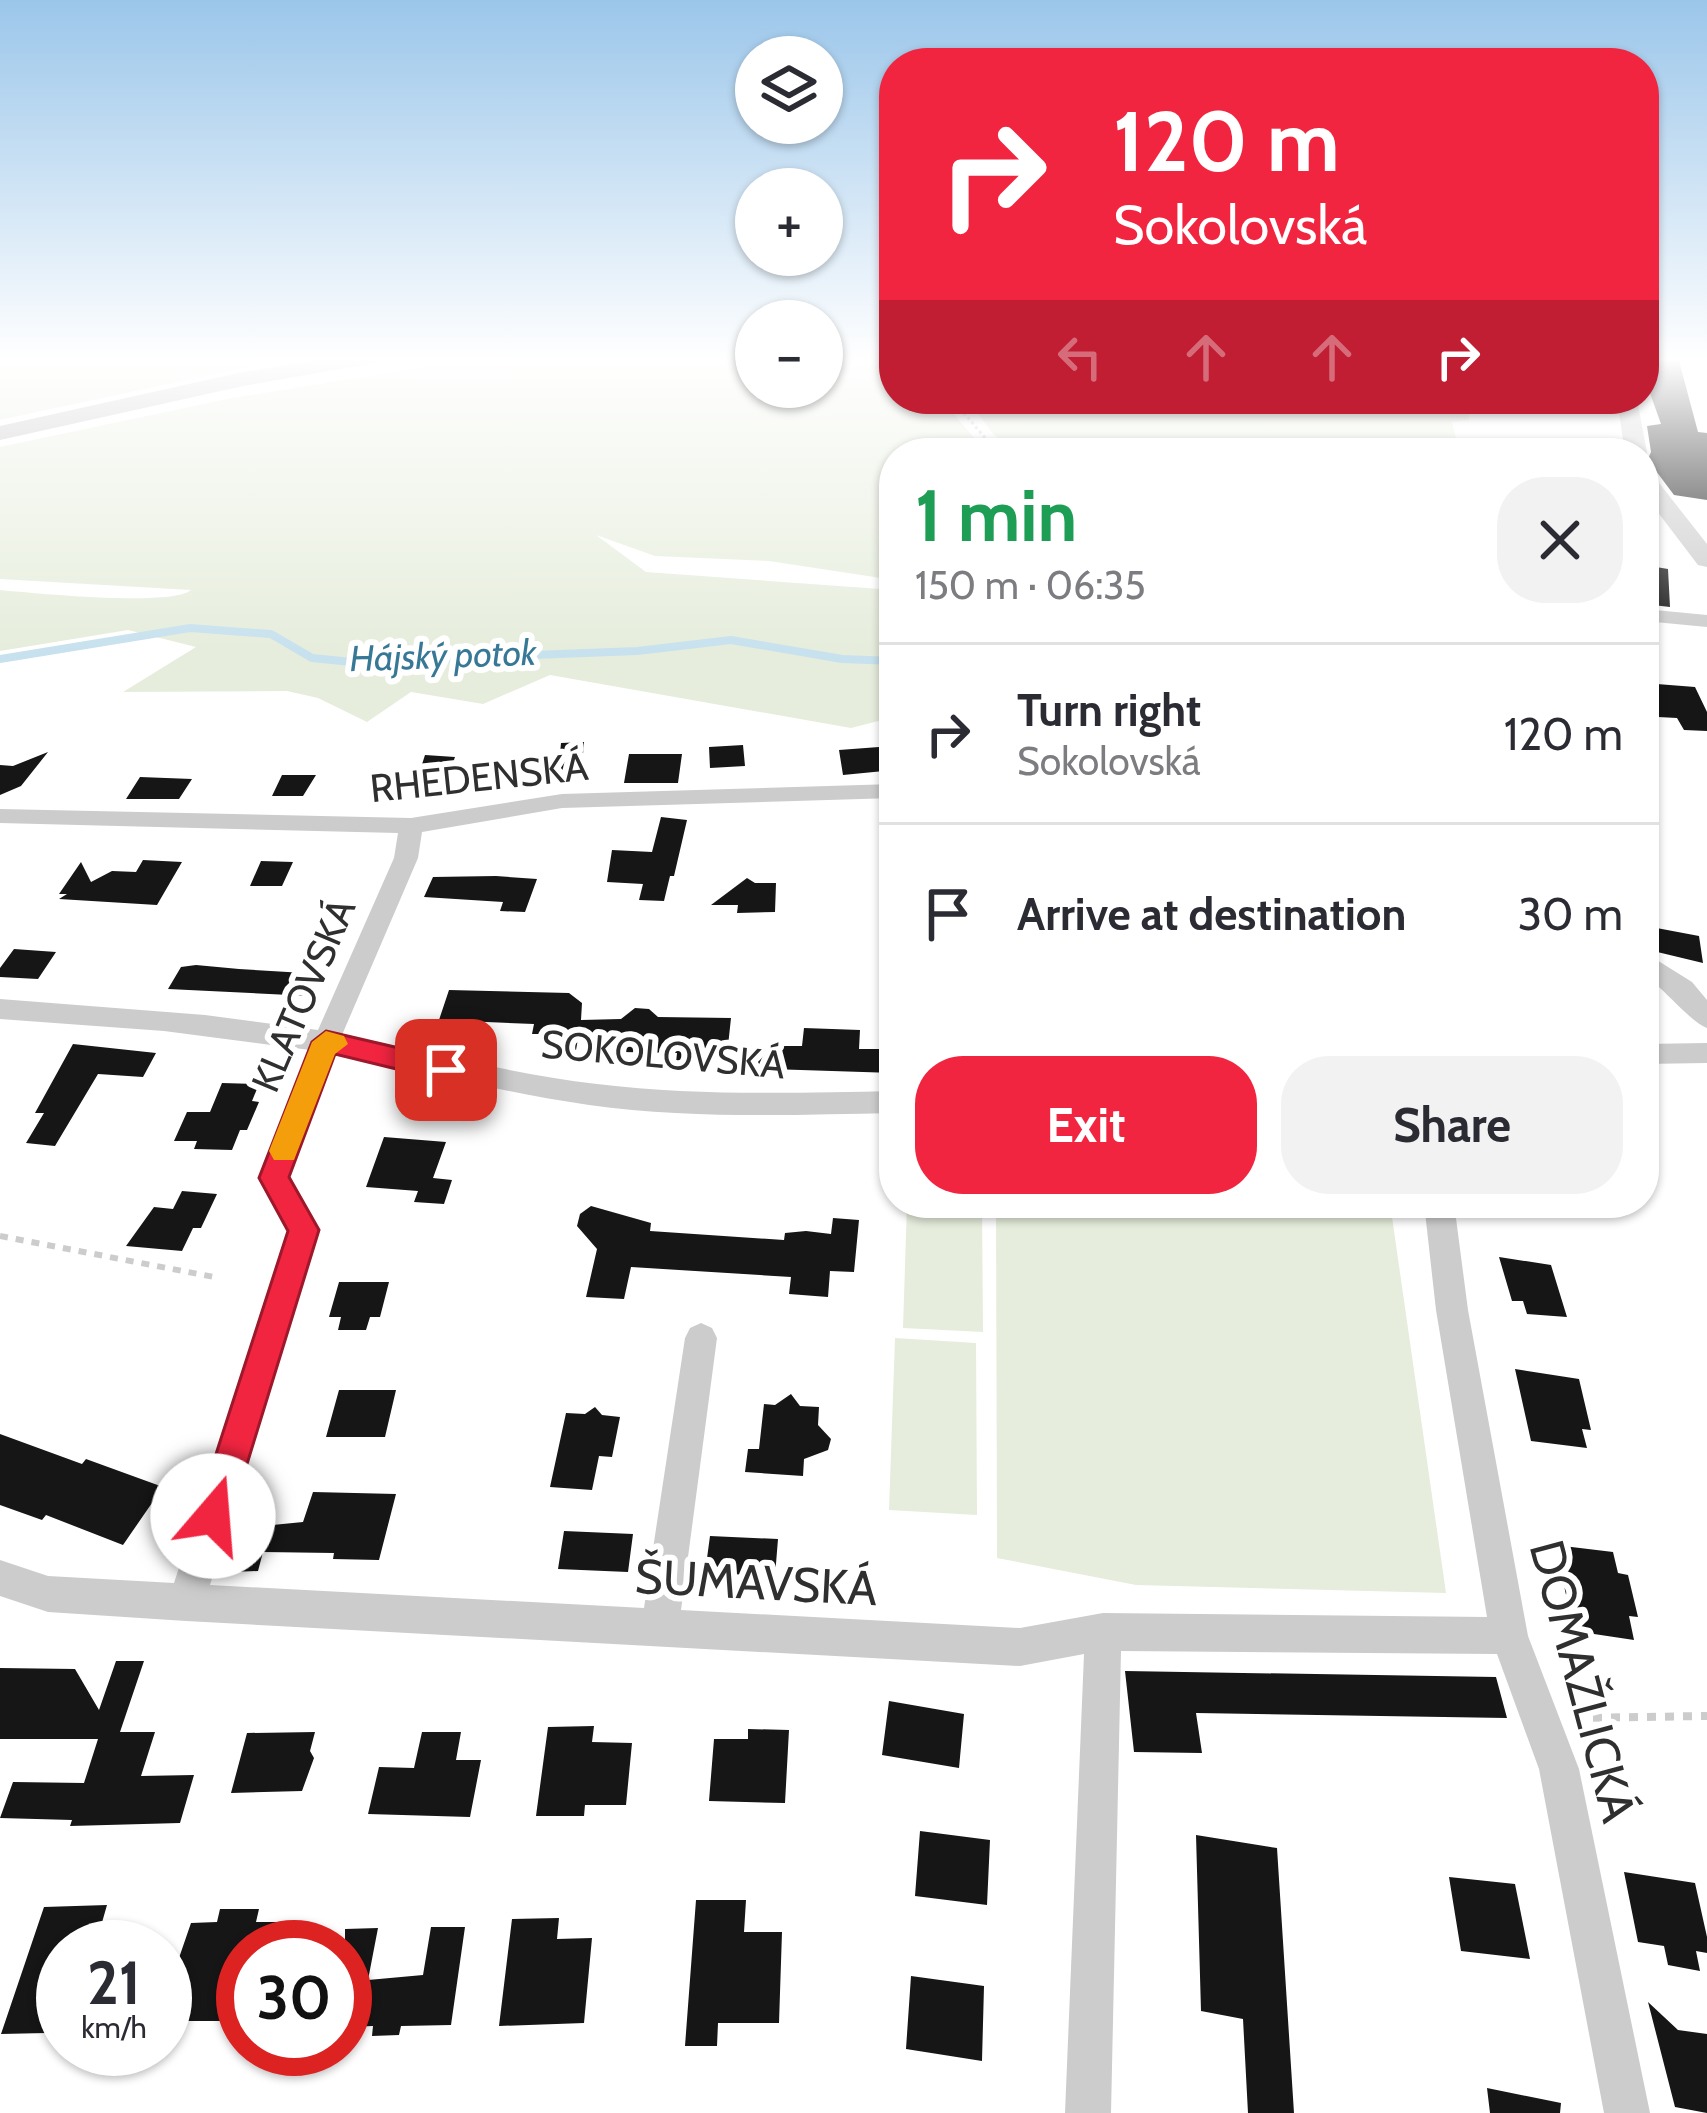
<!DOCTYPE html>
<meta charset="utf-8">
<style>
:root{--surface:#fff;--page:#f2f2f3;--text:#2b2b33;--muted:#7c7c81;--line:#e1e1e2;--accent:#f22540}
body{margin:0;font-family:Cabin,sans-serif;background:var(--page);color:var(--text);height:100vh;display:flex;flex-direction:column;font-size:45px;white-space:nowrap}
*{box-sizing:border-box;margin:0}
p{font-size:39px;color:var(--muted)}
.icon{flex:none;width:66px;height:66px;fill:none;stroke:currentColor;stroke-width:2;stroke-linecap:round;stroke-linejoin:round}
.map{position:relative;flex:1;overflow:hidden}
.panel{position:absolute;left:879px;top:438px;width:780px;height:780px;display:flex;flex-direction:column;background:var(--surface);border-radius:48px;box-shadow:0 3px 9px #0004}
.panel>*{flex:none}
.guide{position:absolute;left:879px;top:48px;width:780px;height:366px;border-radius:48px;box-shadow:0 3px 9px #0004;background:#f22540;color:#fff;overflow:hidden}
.tools{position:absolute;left:735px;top:36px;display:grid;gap:24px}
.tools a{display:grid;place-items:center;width:108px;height:108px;border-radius:50%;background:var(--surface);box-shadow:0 3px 9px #0004;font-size:60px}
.speed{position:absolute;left:36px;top:1920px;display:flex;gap:24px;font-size:60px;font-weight:700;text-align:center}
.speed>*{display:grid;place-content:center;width:156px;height:156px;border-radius:50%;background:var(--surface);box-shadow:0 3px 9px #0004;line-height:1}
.speed small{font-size:30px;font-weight:400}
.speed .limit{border:18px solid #d22;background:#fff;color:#111}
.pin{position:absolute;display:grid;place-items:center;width:102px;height:102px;color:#fff;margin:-51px;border-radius:24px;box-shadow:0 6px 18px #0006}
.me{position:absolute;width:132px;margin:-66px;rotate:18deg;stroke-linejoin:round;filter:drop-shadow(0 0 9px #0008)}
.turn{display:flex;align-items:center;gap:42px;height:252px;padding:0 36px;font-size:54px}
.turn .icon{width:156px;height:156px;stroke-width:2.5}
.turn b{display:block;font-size:84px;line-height:102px}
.lanes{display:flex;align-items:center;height:114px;padding:0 36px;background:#0003;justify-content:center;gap:60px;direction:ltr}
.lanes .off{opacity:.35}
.round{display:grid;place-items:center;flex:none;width:126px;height:126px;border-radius:48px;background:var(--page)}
.headline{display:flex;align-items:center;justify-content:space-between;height:204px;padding:0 36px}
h1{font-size:72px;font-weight:800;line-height:90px;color:#1e9e55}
.button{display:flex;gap:24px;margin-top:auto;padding:24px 36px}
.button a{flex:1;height:138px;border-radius:48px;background:var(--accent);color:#fff;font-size:48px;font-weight:800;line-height:138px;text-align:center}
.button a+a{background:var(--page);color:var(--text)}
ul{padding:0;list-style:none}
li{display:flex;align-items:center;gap:36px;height:180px;padding:0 36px;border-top:3px solid var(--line)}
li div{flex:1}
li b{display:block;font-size:45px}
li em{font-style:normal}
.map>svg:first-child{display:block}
.green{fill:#e6eddc}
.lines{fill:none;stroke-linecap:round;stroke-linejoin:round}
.stream{stroke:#c7e1ee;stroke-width:8}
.building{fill:#161616}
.path-far2{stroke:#ccc;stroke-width:3;stroke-dasharray:3 3;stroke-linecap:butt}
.path-far1{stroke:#ccc;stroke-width:6;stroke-dasharray:8 8;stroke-linecap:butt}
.path{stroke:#ccc;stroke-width:8;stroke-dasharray:9 9;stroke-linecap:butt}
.minor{fill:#ccc;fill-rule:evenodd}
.tertiary{fill:#ccc;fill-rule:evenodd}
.secondary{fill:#b9b9b9;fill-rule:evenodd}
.route{fill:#f22540;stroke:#9d182a;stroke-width:3}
.slow{fill:#f59e0b}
.labels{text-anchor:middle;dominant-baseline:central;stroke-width:12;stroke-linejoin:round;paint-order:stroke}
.far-water-label{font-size:36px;font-style:italic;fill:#377897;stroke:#fff}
.street-label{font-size:39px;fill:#2f2f2f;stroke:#fff}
.near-street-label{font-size:48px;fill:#2f2f2f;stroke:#fff}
</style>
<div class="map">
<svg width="1707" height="2113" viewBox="0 0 1707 2113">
<rect width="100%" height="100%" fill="#fff"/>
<path class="green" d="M0 357H294L0 420Z
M486 357H756V387H822V357H894V363L876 369 894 382V399H941L987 453H894V580L769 561 655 556 596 535 646 572 894 590V717L851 728 550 675 483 704 411 692 367 722 318 698 287 691 123 692 196 647 128 630 0 651V590C33 593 171 607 191 590L0 579V447L232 398Z
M967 399H1370L1374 409 1443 414 1449 413V406L1398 399H1468L1469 420 1452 422 1456 438 1470 440V453H1018L994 435Z
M907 1203H982L983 1332 903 1328Z
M996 1203H1390L1446 1593 1136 1585 997 1558Z
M895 1338 976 1343 977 1515 889 1510Z"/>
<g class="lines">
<path class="stream" d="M0 659 190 628 271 634 312 658 352 662 637 651 731 640 842 659 894 661"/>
</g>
<path class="building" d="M1644 357H1678L1698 432 1707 433V500L1674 495 1656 471 1644 468 1651 452 1647 426 1661 424 1644 376Z
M1644 565 1668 569 1670 607 1644 604Z
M1644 683 1695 687 1707 712V731L1684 730 1677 718 1658 717Z
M584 742 581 778 537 780 540 755 560 754 561 743Z
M743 745 745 766 710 768 709 747Z
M879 747 884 771 843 775 839 750Z
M48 752 21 786 0 795V765L13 766Z
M629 754H682L678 783H624Z
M425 755 455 757 445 785 415 786Z
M282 775H316L303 796H272Z
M140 777 192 779 179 799H126Z
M661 817 687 820 674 876H670L664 901 639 900 643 884 607 882 612 850 652 852Z
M143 860 182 862 157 905 59 899 67 894H59L81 862 91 882 112 871 136 872Z
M261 861 293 862 282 886H250Z
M496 876 537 879 525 912 500 911 503 902 424 897 433 877Z
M747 878 755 883H776L775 912 737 913 738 905H711Z
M1646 926 1699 936 1703 963 1649 950Z
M14 949 56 952 38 979 0 977V968Z
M196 965 239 969 321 974 310 996 168 989 181 967Z
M449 990 569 993 582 1003 581 1020 621 1019 635 1008 649 1009 658 1017 731 1018 728 1046H802L804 1028 860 1030 859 1049H894V1073L681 1066 676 1063 677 1053 622 1052 623 1040 578 1039 576 1050H550L553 1034H532L534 1024 439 1020Z
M73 1044 156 1053 143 1077 98 1074 55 1146 26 1143 44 1113H35Z
M222 1083 259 1084 252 1101 259 1102 247 1130H240L232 1150 194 1149 197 1141H174L187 1112H210Z
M384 1137 446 1142 433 1178 452 1180 444 1204 414 1202 418 1191 366 1187Z
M182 1191 217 1194 201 1228H193L182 1251 126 1246 154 1207 173 1209Z
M591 1206 651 1223 650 1231 784 1240 785 1233 806 1231 831 1234 833 1218 859 1220 854 1272 830 1271 828 1297 789 1294 791 1277 631 1267 624 1299 586 1297 597 1249 577 1226 580 1214Z
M1499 1257 1551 1265 1567 1317 1527 1314 1523 1301H1512Z
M339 1282H389L380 1317H370L366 1330H338L341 1317H329Z
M1515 1369 1579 1379 1591 1430 1582 1429 1587 1448 1531 1441Z
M339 1390H396L385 1437H326Z
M791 1394 800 1406 819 1407 818 1425 831 1439 828 1450 804 1459 803 1476 745 1472 748 1449H759L764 1404 775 1405Z
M595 1407 602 1415 620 1417 612 1457 599 1456 592 1490 550 1487 566 1413 585 1414Z
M0 1434 82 1464 86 1459 163 1487 123 1545 46 1515 42 1520 0 1505Z
M313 1492 396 1494 379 1560 333 1559 334 1553 263 1552 258 1571 231 1572 222 1561 232 1529 303 1522Z
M564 1531 633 1534 628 1572 558 1569Z
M710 1536 778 1539 775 1576 705 1573Z
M1555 1545 1613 1552 1618 1573 1628 1575 1638 1617 1629 1616 1634 1640 1574 1631Z
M116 1661H144L120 1732H155L141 1776 194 1775 180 1823 70 1826 72 1820 0 1818 13 1782 84 1783 98 1739H0V1668L75 1669 99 1710Z
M1125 1671 1496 1677 1507 1718 1196 1713 1202 1753 1134 1752Z
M889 1701 964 1714 959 1768 882 1755Z
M594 1726 592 1742 632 1743 626 1805H585L584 1816H536L548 1727Z
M748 1729 789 1730 785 1803 709 1801 714 1739H748Z
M315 1732 310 1751 314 1758 302 1791 231 1793 247 1733Z
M422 1732H461L456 1760H481L470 1817 368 1814 379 1767 414 1768Z
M920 1831 990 1840 987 1905 915 1896Z
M1196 1835 1277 1848 1294 2113H1248L1243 2019 1201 2011Z
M1624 1872 1695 1883 1707 1937V1953L1696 1951 1700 1971 1668 1965 1664 1946 1638 1942Z
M1449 1877 1515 1884 1530 1959 1461 1951Z
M696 1900H746L744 1932H782L779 2023H718L717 2046H685Z
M107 1905 101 1926 123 1925 117 1947H63V2014L51 2015 46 2033 1 2034 44 1907Z
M220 1909H259L256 1922H280L274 1947H243V2021H165L174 1985 170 1984 191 1923 217 1922Z
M559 1918 557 1939 592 1938 584 2023 499 2026 512 1919Z
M431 1927H465L451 2025 401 2026 399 2035 372 2036 373 2026 345 2027V1929L378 1928 368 1980 423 1975Z
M911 1976 984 1986 982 2061 906 2049Z
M1648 2002 1678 2030 1707 2034V2113L1675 2107Z
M1487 2088 1561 2103 1560 2113H1490Z"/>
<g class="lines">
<path class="path-far2" d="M952 399 998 453"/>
<path class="path-far1" d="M0 1236 214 1277"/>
<path class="path" d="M1575 1718 1707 1716"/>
<path class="minor" d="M1644 609 1707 615V627L1644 621Z
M894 784V798L562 808 422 832 418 858 342 1035C427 1051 511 1074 597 1084 696 1096 795 1093 894 1091V1113C793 1115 690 1119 589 1105 503 1093 420 1070 335 1054L289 1177 319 1230 210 1585 644 1608 685 1338 690 1328 701 1323 712 1328 717 1338 681 1610 1020 1628 1103 1613 1487 1617 1436 1310 1424 1203H1454L1468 1310 1528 1636 1579 1769 1650 2113H1604L1539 1769 1497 1654 1121 1651 1111 2113H1065L1084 1654 1020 1666 186 1621 48 1612 0 1596V1560L48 1576 174 1583 289 1231 259 1178 310 1050 164 1031 0 1019V999L205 1015 318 1030 394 858 398 833 0 823V809L411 818 562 794Z
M1644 952 1692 982 1707 1000V1028C1692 1023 1662 987 1644 974Z
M1707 1043V1063L1644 1064V1044Z"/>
<path class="tertiary" d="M1617 399H1637L1647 453 1644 457V453H1625Z
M1644 472 1652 474 1707 544V567L1698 565 1644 494Z"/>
<path class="secondary" d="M336 357H386L375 363 243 386 0 440V426L243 372Z"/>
</g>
<linearGradient id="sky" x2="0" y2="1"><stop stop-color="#9bc6ea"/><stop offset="0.55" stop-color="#fff"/><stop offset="1" stop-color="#fff" stop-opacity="0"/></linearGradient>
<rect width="1707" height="653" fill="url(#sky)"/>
<path class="route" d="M326 1031 446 1059 459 1070 446 1081 335 1054 289 1177 319 1230 231 1516 226 1529 213 1534 201 1529 196 1516 288 1231 259 1178 312 1042Z"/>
<path class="slow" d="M326 1031 344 1036 348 1044 335 1054 294 1160H274L269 1151 312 1042Z"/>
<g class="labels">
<g class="far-water-label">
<text transform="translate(443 655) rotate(-2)">Hájský potok</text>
</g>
<g class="street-label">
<text transform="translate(479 777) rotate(-6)">RHEDENSKÁ</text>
<text transform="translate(303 995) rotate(-67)">KLATOVSKÁ</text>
<text transform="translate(663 1054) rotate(5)">SOKOLOVSKÁ</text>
</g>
<g class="near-street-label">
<text transform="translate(756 1582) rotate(3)">ŠUMAVSKÁ</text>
<text transform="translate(1583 1681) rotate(75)">DOMAŽLICKÁ</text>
</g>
</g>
</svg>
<div class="tools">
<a><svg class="icon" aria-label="layers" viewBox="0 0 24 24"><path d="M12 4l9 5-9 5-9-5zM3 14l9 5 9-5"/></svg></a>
<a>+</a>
<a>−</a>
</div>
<div class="speed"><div>21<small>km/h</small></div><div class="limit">30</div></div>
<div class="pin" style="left:446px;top:1070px;background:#d93025"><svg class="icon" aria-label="arrive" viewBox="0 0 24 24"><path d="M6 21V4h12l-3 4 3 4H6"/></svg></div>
<svg class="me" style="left:213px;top:1516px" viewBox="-20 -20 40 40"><circle r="19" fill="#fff"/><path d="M0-13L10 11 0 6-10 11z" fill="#f22540"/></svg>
<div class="guide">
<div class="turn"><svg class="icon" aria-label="right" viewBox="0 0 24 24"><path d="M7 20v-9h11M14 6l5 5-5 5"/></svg><div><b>120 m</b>Sokolovská</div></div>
<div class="lanes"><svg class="icon off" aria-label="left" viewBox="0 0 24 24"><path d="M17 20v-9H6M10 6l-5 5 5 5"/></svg><svg class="icon off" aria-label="ahead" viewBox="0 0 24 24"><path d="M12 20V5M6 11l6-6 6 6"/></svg><svg class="icon off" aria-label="ahead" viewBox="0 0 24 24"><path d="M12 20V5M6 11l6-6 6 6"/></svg><svg class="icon" aria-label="right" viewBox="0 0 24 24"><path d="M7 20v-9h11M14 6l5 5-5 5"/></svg></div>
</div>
<section class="panel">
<div class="headline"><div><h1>1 min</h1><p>150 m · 06:35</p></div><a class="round"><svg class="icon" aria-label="close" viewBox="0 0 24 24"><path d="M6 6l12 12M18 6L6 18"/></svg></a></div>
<ul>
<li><svg class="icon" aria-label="right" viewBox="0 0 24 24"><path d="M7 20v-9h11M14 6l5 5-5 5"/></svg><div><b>Turn right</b><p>Sokolovská</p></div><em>120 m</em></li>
<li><svg class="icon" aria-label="arrive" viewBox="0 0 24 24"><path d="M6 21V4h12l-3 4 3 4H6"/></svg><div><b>Arrive at destination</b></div><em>30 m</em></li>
</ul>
<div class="button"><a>Exit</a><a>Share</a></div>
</section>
</div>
